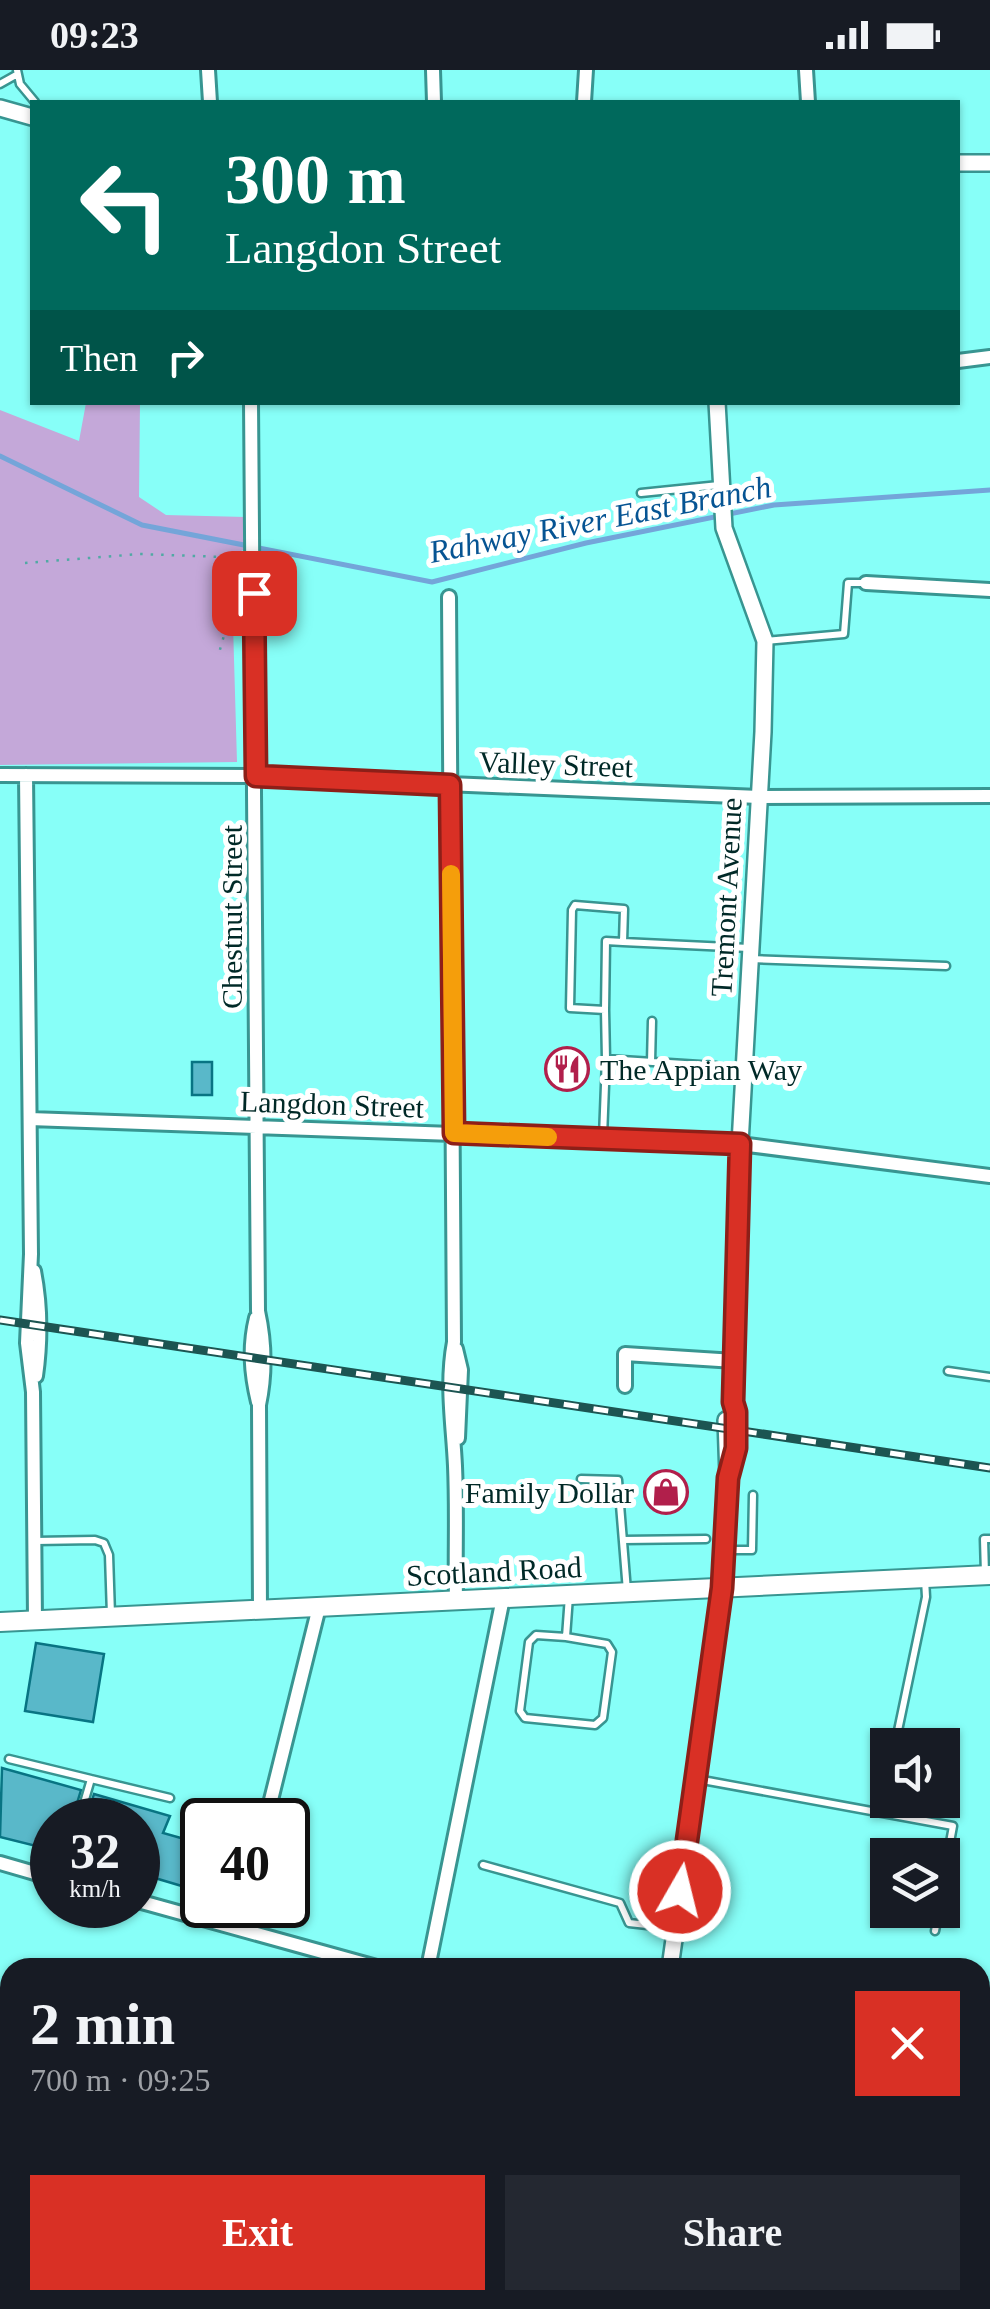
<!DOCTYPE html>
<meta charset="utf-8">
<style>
:root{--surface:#171b24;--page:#242831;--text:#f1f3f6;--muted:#9ea1a6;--accent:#d93025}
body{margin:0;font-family:"Times New Roman",serif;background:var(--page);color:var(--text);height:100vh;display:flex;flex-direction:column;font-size:38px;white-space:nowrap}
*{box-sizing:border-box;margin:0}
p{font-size:32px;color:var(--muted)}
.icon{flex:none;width:55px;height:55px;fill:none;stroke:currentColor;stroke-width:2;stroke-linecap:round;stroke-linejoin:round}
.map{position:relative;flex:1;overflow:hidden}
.panel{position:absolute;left:0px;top:1888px;width:990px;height:352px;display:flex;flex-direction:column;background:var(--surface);border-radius:30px 30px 0 0;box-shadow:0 2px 8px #0004}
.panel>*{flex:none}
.banner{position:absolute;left:30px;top:30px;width:930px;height:305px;border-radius:0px;box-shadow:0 2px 8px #0004;background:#00695c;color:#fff;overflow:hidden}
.buttons{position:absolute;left:870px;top:1658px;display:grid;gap:20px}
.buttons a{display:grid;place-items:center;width:90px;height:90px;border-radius:0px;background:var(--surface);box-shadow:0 2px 8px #0004;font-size:50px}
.speed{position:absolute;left:30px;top:1728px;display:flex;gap:20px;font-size:50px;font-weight:700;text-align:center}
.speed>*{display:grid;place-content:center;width:130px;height:130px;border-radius:50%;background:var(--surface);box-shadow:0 2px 8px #0004;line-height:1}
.speed small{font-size:25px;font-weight:400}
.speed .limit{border:5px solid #111;border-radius:15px;background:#fff;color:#111}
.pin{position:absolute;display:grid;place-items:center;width:85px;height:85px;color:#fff;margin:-42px;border-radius:20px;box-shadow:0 5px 15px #0006}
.me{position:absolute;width:110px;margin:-55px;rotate:8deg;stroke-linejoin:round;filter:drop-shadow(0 0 8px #0008)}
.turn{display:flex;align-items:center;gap:35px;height:210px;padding:0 30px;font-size:45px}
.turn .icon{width:130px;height:130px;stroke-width:2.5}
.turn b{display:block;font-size:70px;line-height:85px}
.then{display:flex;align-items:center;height:95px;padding:0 30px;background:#0003;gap:20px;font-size:38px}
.round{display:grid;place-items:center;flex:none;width:105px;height:105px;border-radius:0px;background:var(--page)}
.overview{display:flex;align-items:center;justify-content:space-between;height:170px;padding:0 30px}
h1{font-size:60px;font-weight:800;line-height:75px}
.cta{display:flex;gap:20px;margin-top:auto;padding:20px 30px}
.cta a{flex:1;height:115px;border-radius:0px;background:var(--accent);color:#fff;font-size:40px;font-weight:800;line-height:115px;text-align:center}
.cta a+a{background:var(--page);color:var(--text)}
.status{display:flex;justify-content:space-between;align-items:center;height:70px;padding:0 50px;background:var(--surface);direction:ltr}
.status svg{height:28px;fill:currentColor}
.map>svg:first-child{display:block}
.green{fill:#c4a8d9}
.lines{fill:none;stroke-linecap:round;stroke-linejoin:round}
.stream{stroke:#74a5d9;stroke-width:5}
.building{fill:#59b8c9;stroke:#087483;stroke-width:2.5}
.service-casing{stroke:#389591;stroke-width:11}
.minor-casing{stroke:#389591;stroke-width:18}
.tertiary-casing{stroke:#389591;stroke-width:20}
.secondary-casing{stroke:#389591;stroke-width:22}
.path{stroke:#51a9a4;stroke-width:2.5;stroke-dasharray:2.5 8;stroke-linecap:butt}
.service{stroke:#fff;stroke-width:6}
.minor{stroke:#fff;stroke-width:12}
.tertiary{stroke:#fff;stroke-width:15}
.secondary{stroke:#fff;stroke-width:18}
.rail-casing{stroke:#1c5552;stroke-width:9}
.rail{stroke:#fff;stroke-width:5;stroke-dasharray:15;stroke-linecap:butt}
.route-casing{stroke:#8d1f18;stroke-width:25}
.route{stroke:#d93025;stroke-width:18}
.slow{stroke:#f59e0b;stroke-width:18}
.labels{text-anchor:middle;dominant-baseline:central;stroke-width:10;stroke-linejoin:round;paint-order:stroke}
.street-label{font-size:30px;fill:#002927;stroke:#fff}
.poi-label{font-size:30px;fill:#002927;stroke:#fff;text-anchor:start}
.water-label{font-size:32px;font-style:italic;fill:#065493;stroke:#fff}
</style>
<div class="status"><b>09:23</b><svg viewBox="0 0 49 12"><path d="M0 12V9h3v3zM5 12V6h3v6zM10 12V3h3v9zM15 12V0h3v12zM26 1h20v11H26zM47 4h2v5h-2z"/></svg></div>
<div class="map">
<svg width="990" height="2239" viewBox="0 0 990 2239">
<rect width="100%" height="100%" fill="#87fff8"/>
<path class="green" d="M86 333H140L139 427 166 445 246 447 245 479 231 486 237 692 0 695V340L79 371Z
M344 2230H490L488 2239H341Z"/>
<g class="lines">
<path class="stream" d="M0 386 142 455 432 512 586 473 774 435 990 420"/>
</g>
<path class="building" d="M192 992H212V1025H192Z
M36 1573 104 1584 93 1652 25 1641Z
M2 1698 81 1720 72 1750H52V1780L0 1767Z
M94 1724 170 1746 163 1763 202 1774 199 1793 202 1794V1822L138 1803V1750H86Z"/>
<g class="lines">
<g class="service-casing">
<path id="service" d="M17 0 20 14 35 32
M0 14 16 5
M641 423 719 415
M765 571 844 564 848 513H865
M751 889 946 896
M605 940 606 871 623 872
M651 992 652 951
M716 996 606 989 605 940 570 938 572 840 575 835 624 839 623 872 749 878
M603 1067 606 989
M948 1301 990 1307
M581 1409 618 1410 627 1521
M623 1470 706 1469
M35 1471 95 1470 104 1473 109 1485 111 1545
M726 1480H752L753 1425
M985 1504 984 1469H990
M566 1567 607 1574 612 1582 603 1648 595 1655 525 1648 520 1641 529 1572 536 1565 566 1567 569 1526
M895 1675 926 1527 925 1509
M9 1689 91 1709
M697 1709 953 1756 942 1816
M79 1750 91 1709 170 1728
M483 1795 620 1833 629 1853 674 1858
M935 1861 939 1840
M0 1992 10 1991"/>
</g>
<g class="minor-casing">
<path id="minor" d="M208 0 210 32
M433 0 434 32
M806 0 808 32
M584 32 586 0
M958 291 990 287
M251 332 258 1241C265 1273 266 1302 259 1335L260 1540
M866 513 990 520
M449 527 454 1272C446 1315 453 1353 455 1396 457 1441 455 1485 456 1529
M0 705 255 706 759 727 990 726
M26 705 31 1184 27 1273 33 1322 35 1550
M30 1049 740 1074 990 1106
M34 1201C41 1237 41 1270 36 1306
M256 1248C249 1277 251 1303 258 1332
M456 1279 461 1300 458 1368
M625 1316V1284L735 1291
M266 1750 319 1537
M0 1793 52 1808
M138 1831 380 1898
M239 1859 245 1835
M428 1898 503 1528
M980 2075 990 2045
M235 2239 238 2230
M922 2239 925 2230"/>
</g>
<g class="tertiary-casing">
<path id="tertiary" d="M0 38 32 47
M958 93H990
M717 332 724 458 765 571 763 662 740 1074 733 1332C743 1356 734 1384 728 1407
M670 1898 723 1518 728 1407 726 1350
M613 2239 614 2230"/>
</g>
<g class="secondary-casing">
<path id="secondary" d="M0 1552 990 1505"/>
</g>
<path class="path" d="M25 493 140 484 223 487 230 491 226 518 227 555 219 583"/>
<use href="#service" class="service"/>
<use href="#minor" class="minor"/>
<use href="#tertiary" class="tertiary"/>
<use href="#secondary" class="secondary"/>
<g class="rail-casing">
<path id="rail" d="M0 1250 990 1398"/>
</g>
<use href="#rail" class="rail"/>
</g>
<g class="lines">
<g class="route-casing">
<path id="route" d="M254 523 256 706 450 715 454 1063 740 1074 733 1332 736 1342V1378L728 1408 722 1518 680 1821"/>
</g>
<use href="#route" class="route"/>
<path class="slow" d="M451 804 454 1063 548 1067"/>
</g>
<defs>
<g id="restaurant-ring" transform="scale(2.25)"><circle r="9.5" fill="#fff" stroke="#b11f4b" stroke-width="1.5"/><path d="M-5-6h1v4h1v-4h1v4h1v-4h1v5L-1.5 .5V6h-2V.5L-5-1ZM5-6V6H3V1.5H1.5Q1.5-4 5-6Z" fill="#b11f4b"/></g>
<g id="shop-ring" transform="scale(2.25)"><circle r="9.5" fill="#fff" stroke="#b11f4b" stroke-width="1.5"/><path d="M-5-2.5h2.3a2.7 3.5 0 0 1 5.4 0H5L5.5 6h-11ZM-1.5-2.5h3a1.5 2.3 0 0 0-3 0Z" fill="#b11f4b"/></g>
</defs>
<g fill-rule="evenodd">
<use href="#restaurant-ring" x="567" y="999"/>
<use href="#shop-ring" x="666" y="1422"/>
</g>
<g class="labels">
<g class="street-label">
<text transform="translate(556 694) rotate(2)">Valley Street</text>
<text transform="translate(726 827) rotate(-87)">Tremont Avenue</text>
<text transform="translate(231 847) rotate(-90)">Chestnut Street</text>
<text transform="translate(332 1034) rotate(2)">Langdon Street</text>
<text transform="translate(494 1501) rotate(-3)">Scotland Road</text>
</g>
<g class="poi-label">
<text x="600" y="999">The Appian Way</text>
<text x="634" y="1422" text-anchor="end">Family Dollar</text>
</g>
<g class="water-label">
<text transform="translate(600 449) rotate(-11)">Rahway River East Branch</text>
</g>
</g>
</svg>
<div class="buttons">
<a><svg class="icon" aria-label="sound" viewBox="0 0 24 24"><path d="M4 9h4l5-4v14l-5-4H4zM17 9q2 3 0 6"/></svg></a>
<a><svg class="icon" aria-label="layers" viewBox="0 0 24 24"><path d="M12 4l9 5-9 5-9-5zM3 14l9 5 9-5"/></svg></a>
</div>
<div class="speed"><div>32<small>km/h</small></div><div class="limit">40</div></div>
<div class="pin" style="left:254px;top:523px;background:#d93025"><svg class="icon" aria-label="arrive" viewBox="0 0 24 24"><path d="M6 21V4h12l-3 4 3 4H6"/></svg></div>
<svg class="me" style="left:680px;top:1821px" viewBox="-20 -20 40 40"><circle r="17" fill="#d93025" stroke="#fff" stroke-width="3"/><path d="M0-11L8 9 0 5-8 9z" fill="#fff"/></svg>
<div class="banner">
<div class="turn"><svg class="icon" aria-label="left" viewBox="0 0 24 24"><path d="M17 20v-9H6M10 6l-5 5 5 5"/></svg><div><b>300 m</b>Langdon Street</div></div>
<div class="then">Then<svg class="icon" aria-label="right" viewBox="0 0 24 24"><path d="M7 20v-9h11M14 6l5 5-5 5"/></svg></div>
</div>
<section class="panel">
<div class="overview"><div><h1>2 min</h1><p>700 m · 09:25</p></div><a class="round" style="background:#d93025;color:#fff"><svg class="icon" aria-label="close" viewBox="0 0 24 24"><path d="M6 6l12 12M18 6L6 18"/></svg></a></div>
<div class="cta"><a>Exit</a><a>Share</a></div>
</section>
</div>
